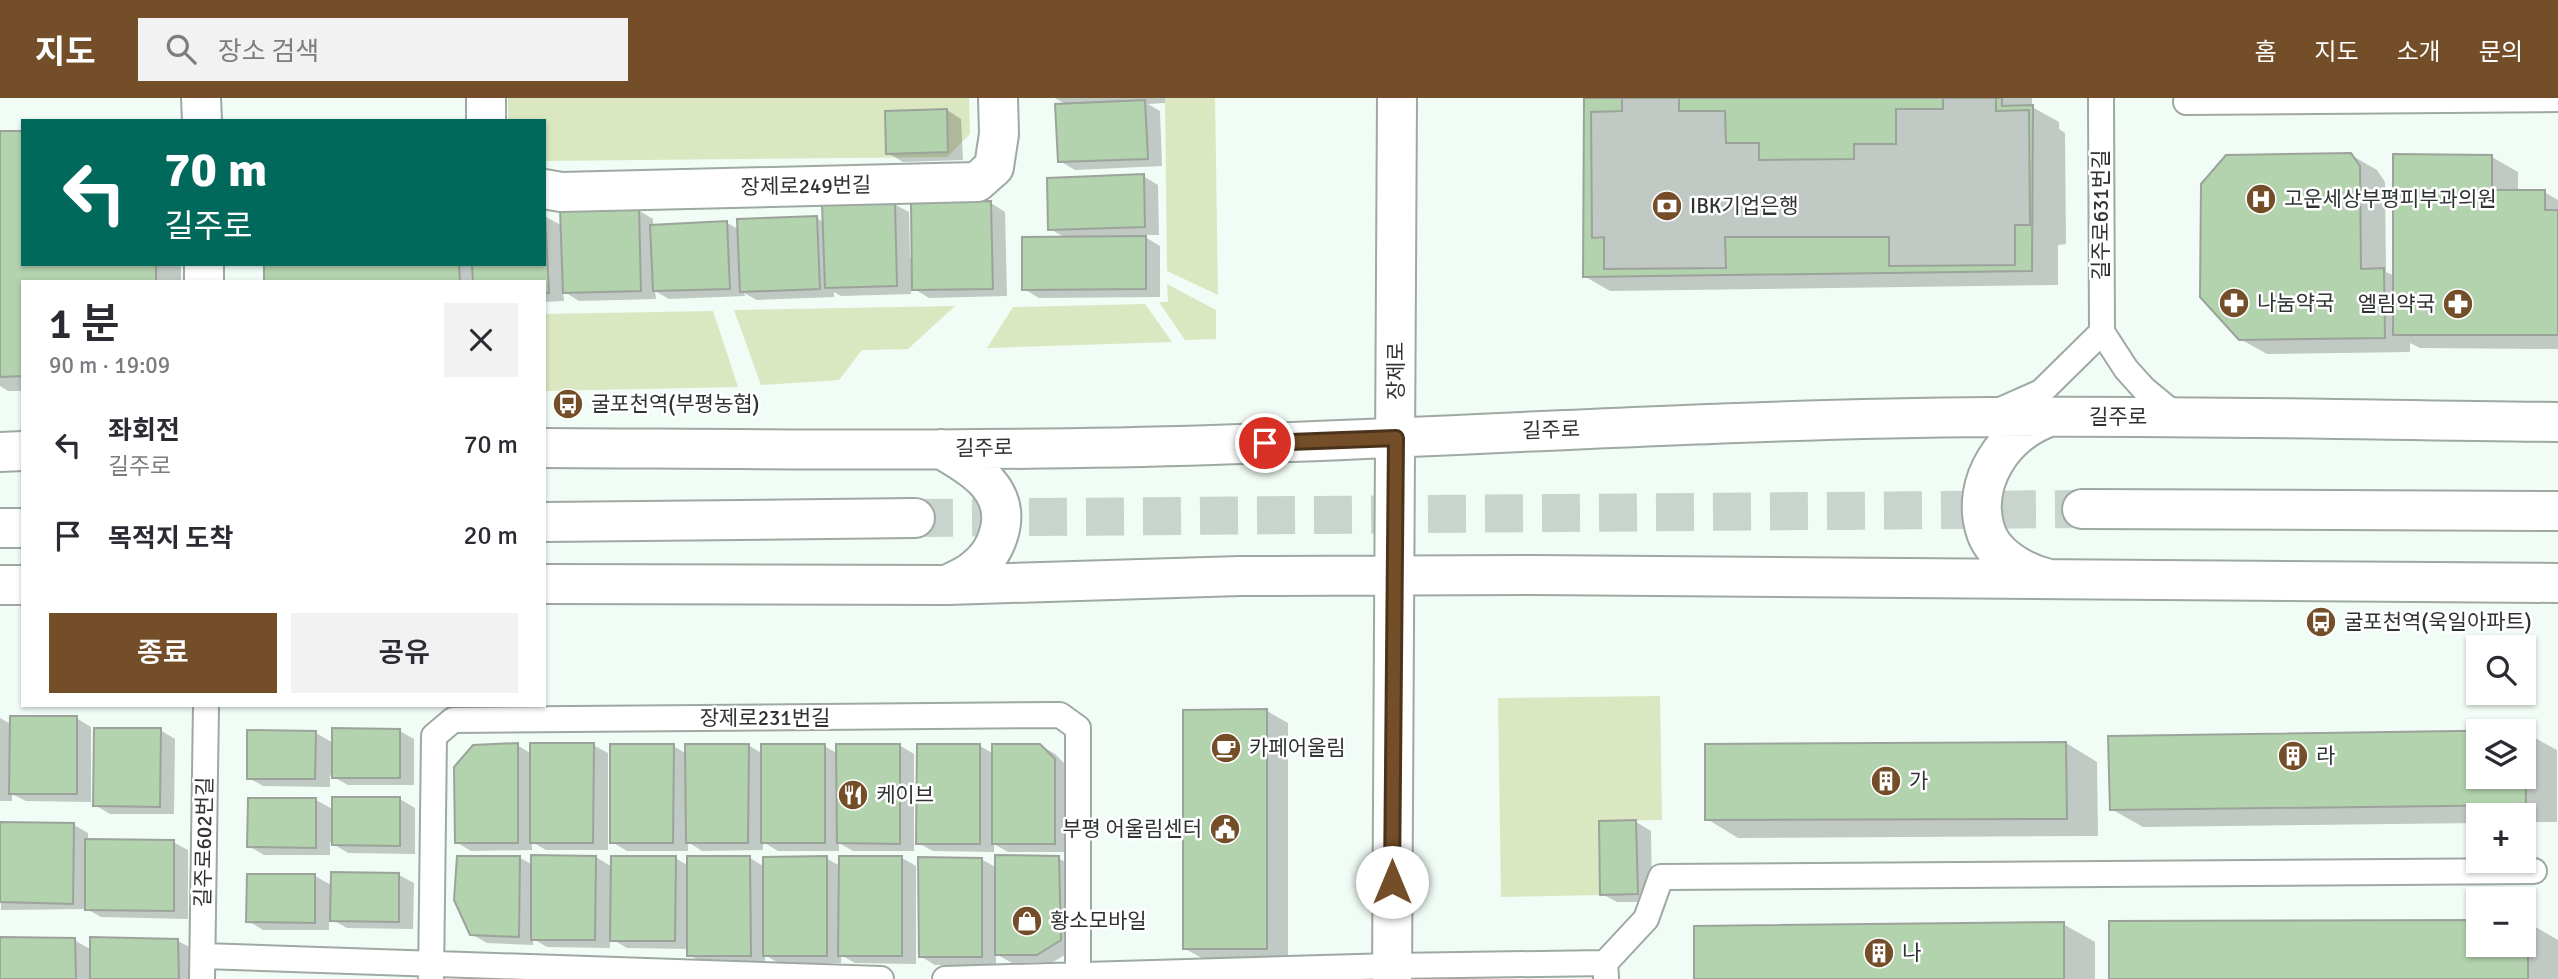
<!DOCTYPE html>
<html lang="ko">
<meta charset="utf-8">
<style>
:root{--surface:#fff;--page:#f2f2f3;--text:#2b2b33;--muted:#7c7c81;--accent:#734e29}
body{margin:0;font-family:Signika,"Noto Sans KR",sans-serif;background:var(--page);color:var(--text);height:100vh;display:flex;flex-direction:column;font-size:26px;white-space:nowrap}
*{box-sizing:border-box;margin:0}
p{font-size:23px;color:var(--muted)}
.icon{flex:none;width:38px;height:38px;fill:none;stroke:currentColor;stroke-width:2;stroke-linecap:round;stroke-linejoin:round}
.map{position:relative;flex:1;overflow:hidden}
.sheet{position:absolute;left:21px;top:182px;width:525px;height:427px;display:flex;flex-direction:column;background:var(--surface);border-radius:0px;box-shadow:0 2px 5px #0004}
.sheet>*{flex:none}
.guide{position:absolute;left:21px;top:21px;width:525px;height:147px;border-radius:0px;box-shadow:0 2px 5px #0004;background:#00695c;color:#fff;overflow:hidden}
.controls{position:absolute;left:2466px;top:537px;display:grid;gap:14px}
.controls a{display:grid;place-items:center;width:70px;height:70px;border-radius:0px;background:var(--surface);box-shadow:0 2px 5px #0004;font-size:35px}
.pin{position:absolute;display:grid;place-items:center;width:60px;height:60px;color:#fff;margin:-30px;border:4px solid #fff;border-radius:50%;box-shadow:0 2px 7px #0007}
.me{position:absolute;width:77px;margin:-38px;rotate:0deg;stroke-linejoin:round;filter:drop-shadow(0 0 5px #0008)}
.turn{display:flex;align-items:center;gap:24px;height:147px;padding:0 28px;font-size:32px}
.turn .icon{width:91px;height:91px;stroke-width:2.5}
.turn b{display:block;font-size:49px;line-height:60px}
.round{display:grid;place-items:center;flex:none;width:74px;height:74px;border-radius:0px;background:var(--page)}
.overview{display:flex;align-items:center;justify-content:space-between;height:119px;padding:0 28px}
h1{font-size:42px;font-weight:600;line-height:52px}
.action{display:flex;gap:14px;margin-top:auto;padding:14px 28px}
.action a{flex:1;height:80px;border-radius:0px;background:var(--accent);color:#fff;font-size:28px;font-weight:600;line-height:80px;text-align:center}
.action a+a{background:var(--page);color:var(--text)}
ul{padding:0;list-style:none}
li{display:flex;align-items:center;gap:21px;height:91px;padding:0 28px}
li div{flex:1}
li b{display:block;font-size:26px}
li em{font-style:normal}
header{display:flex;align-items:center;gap:42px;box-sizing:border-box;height:98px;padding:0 35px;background:var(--accent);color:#fff}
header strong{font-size:33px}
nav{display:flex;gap:38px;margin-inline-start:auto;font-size:24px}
.search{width:490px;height:63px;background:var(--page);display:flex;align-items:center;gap:18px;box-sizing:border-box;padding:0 24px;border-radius:0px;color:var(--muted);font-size:26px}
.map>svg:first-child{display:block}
.green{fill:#dbe7c1}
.shadow{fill:#0003}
.building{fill:#b3d2ae;stroke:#9ca39a;stroke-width:2;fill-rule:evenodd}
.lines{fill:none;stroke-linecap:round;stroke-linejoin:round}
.secondary-tunnel{stroke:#c9d4ce;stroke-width:38;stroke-dasharray:38 19;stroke-linecap:butt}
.service-casing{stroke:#9ea9a2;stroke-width:28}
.minor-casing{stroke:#9ea9a2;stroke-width:42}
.secondary-casing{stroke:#9ea9a2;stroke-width:42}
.service{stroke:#fff;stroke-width:24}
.minor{stroke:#fff;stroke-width:38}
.secondary{stroke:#fff;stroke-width:38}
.route-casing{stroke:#4b331b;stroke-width:18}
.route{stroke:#734e29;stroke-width:12}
.labels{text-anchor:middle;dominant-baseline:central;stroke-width:5;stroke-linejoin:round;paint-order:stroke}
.street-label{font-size:21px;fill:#2f3431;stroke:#fff}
.poi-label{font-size:21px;fill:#2f3431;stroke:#fff;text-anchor:start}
</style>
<header>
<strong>지도</strong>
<div class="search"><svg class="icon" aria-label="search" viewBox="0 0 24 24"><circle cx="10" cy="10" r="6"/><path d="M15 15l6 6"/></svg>장소 검색</div>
<nav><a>홈</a><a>지도</a><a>소개</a><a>문의</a></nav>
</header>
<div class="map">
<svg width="2558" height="881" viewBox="0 0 2558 881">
<rect width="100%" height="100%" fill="#f0fcf5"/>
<path class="green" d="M508 0H969L970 36 947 59 544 63V23H508Z
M1165 0H1215L1218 197 1167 173Z
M1167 186 1216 212V241L1185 242 1159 204H1168Z
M1145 206 1172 244 987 250 1013 209Z
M955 208 908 251 862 252 839 282 761 287 734 212Z
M713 213 738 289 544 293V216Z
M1660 598 1662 722 1599 723 1600 797 1501 799 1498 600Z"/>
<path class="shadow" d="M1055 0H1165V5L1148 6 1160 13 1162 68 1075 72 1060 63 1067 7Z
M1586 0H2032V9L2059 24V31L2065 35 2066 146 2058 147V187L1610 193 1584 178Z
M947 12 961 21 963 62 903 64 888 55Z
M0 35 23 166H181V184H23V293H8L0 288Z
M2351 57 2377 72 2385 84 2386 174 2395 178 2492 59 2518 74V94H2544L2558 102V251L2420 250 2410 245V254L2267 256 2240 241Z
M1143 78 1158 87 1159 137H1142L1160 148V199L1039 200 1024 191 1066 140 1050 131Z
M991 105 1005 114 1007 198 929 200 911 189V196L841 198 834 194V199L757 202 744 195 745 198 669 201 655 193 656 201 579 203 563 193 564 203 544 204V184H266L265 166H544V118L563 128 638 112 653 121V128L727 125 740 132 816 120 825 125 894 106 909 114 910 160 914 159Z
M1267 613 1288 625V862H1205L1184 850Z
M0 620 12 627 76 620 91 629V704L26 703 12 696V703H0Z
M160 632 175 641 174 716H110L95 707Z
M400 633 414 641V687H348L330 677V689L263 688 249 680 316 635 333 645Z
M2478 634V679H2524V634L2557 652V724H2524V718H2478V725L2143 729 2111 711Z
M2066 645 2097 664 2098 738 1738 740 1707 721Z
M517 647 532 656 593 647 608 655V752H546L532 744V752L471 753 456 744Z
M748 647 763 656 824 648 838 656 899 647 914 656V753H853L839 745V753H778L763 744V752L702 753 688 744V753H627L612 744 673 648 687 656Z
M1040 647 1055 656 1070 671 1069 754H1008L994 746V754L933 753 918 745 980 648 994 656Z
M400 701 415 710V756L348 755 330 744V757H264L249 748 316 702 334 712Z
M1636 724 1651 733 1652 804H1617L1602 796Z
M0 726 74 727 88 735V742L173 744 188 752V821L101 819 87 811 1 812Z
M596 759 612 769 675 760 689 768 750 760 765 769 826 760 840 768 902 760 916 768V866L855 865 841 857V865L780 866 765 857V865H704L689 857V851L627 850 610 840V850L547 849 533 841V847L487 845 471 836 520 760 533 767Z
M1058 760 1073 768 1075 851 1053 864 1012 865 996 856V867H935L920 858 981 761 997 770Z
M333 776 399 777 414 785 413 831 347 830 329 820V832H263L248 823 315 778 333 788Z
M2478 824V847H2524V824H2527L2558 842V881H2111Z
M2063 826 2095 844V881H1696Z
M0 840 74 842 92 852 178 843 193 851V881H0Z"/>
<path class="building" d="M1584 0H2002V8L2033 7 2032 173 1583 179Z
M1622 0H1679V13H1725L1726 45H1759V62L1854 61V46H1896V11H1943V0H1996V13L2029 12 2030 127H2015V167L1889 168V139H1725L1726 170 1604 171V139L1592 140 1591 14 1622 13Z
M1145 2 1148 61 1058 64 1055 6Z
M947 11 948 54 886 56 885 13Z
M0 33H23V166H156V184H23V278L0 279Z
M2351 55 2360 68 2361 171 2384 170 2385 240 2239 242 2200 199 2201 86 2226 57Z
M2393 56 2492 57V92H2545V112H2558V237H2393Z
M1144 76 1145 129 1048 132 1047 80Z
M991 103 993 191 912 192 911 105Z
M895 104 897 188 825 190 822 106Z
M639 110 641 193 563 195 560 112Z
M545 116 549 195H544V184H473L472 166H544Z
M817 118 820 191 740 194 737 121Z
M727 123 730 191 653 193 650 127Z
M1146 138V191L1022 192V139Z
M264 166H459L460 184H264Z
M1267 611V851H1183V612Z
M10 618H77V696H9Z
M94 630H161L160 709 93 708Z
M332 630 400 631V680H332Z
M247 632 316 633 315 681H247Z
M2525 632 2526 707 2110 712 2108 638ZM2478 634H2524V679H2478Z
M2066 644 2067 721 1705 722V646Z
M518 645V745H455L454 669 473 647Z
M530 645H594L593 745H530Z
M610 646H674L673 745H610Z
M685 646H749L748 745H686Z
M761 646H825V745H761Z
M836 646H900V746L837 745Z
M917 646H980V746H916Z
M992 646H1040L1055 661V746H992Z
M332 699H400V748L332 747Z
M248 700H316V750L247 749Z
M1636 722 1638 796 1600 797 1599 723Z
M0 724 74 725 73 806 0 804Z
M85 741 174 742V813L85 812Z
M531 757 596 758 595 842H531Z
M995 757 1059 758 1061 842 1037 857H995Z
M457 758H520L519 839 470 837 454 802Z
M611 758H676L675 843H610Z
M687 758H750L751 858H687Z
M827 758V858H763V759Z
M839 758H902V858H838Z
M918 759 982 760V859H919Z
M331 774 399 775V824L330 823Z
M247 776H315V825L246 824Z
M2478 822V847H2524V822H2528V881H2109V823Z
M2064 824V881H1694V828Z
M0 839 75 840 76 881H0Z
M90 839 178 841 179 881H90Z"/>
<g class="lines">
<path class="secondary-tunnel" d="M915 420 2082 411"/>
<g class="service-casing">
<path id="service" d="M2101 0 2102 234 2126 271 2144 291 2178 319
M2186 4 2558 1
M1998 313 2041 294 2102 234
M203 858 881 881
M1605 865 1646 821 1661 779 2534 773
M202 881 206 607
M431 881 434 638 453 622 1060 617 1078 630V881
M945 881 1392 868 1605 865 1606 879"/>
</g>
<g class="minor-casing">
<path id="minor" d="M201 0 202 23
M486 23V0
M544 91 561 94 977 84 994 69 999 36 998 0
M204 166V184"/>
</g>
<g class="secondary-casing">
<path id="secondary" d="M544 350C767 351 990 354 1212 347 1472 338 1731 321 1991 319 2180 317 2369 322 2558 324
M941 351C971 368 1009 390 1000 431 996 448 989 460 975 471 967 478 956 482 947 487
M0 354 23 353
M2082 411 2558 413
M544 424 915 420
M0 430H23
M2046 480C2022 474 1992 457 1985 431 1971 383 2005 334 2049 319
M544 486 947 487 1240 478 1533 477 2558 485
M0 487H23
M1392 881 1397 0"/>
</g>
<use href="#service" class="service"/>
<use href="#minor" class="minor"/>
<use href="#secondary" class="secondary"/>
</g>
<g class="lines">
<g class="route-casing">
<path id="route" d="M1265 345 1396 340 1392 784"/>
</g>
<use href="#route" class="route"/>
</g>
<defs>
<g id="hospital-disc" transform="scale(1.575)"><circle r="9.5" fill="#734e29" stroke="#fff"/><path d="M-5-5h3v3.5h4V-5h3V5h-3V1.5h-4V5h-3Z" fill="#fff"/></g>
<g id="bank-disc" transform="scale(1.575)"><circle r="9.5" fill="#734e29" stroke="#fff"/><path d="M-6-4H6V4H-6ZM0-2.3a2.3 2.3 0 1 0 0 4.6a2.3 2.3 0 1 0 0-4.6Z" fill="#fff"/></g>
<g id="pharmacy-disc" transform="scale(1.575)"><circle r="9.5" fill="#734e29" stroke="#fff"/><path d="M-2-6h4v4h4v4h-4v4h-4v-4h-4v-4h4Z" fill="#fff"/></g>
<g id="bus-disc" transform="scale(1.575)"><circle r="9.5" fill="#734e29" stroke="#fff"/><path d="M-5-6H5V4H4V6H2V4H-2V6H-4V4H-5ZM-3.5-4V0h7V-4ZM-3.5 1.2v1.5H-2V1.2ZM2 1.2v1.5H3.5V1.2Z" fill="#fff"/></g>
<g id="cafe-disc" transform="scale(1.575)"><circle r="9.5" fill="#734e29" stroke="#fff"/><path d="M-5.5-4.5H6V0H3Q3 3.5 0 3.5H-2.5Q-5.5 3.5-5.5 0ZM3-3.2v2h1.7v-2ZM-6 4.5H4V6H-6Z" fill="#fff"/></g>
<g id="building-disc" transform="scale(1.575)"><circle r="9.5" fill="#734e29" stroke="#fff"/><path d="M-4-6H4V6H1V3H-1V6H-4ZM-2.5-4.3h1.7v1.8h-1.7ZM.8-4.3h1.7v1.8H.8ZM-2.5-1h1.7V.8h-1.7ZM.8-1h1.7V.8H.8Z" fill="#fff"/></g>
<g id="restaurant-disc" transform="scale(1.575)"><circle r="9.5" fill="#734e29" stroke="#fff"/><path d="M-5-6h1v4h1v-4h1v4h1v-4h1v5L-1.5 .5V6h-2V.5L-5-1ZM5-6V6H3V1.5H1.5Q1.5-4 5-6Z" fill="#fff"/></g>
<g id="civic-disc" transform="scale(1.575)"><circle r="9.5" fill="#734e29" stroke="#fff"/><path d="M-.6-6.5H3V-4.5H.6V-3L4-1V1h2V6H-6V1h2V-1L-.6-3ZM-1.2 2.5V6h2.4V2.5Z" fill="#fff"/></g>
<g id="shop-disc" transform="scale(1.575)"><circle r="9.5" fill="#734e29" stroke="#fff"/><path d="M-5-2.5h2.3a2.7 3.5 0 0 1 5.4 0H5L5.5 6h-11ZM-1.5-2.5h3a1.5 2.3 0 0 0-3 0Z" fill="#fff"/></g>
</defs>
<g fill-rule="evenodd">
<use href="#hospital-disc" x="2261" y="101"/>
<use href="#bank-disc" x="1667" y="108"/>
<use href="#pharmacy-disc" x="2234" y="205"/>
<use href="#pharmacy-disc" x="2458" y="206"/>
<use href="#bus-disc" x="568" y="306"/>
<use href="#bus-disc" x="2321" y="524"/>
<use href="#cafe-disc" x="1226" y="650"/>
<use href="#building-disc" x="2293" y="658"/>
<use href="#building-disc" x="1886" y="683"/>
<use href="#restaurant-disc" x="853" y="697"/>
<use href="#civic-disc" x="1225" y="731"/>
<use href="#shop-disc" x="1027" y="823"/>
<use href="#building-disc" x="1879" y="855"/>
</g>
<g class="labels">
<g class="street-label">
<text transform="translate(806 88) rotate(-1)">장제로249번길</text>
<text transform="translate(2101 117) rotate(-90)">길주로631번길</text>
<text transform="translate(1396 273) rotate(-90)">장제로</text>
<text x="2118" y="319">길주로</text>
<text transform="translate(1551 332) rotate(-2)">길주로</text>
<text transform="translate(984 350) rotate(-1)">길주로</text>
<text x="765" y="620">장제로231번길</text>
<text transform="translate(204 744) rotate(-89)">길주로602번길</text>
</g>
<g class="poi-label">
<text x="2284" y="101">고운세상부평피부과의원</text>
<text x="1690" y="108">IBK기업은행</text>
<text x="2257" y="205">나눔약국</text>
<text x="2435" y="206" text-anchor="end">엘림약국</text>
<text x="591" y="306">굴포천역(부평농협)</text>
<text x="2344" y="524">굴포천역(욱일아파트)</text>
<text x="1249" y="650">카페어울림</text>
<text x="2316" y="658">라</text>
<text x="1909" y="683">가</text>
<text x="876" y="697">케이브</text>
<text x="1202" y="731" text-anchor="end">부평 어울림센터</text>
<text x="1050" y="823">황소모바일</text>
<text x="1902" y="855">나</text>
</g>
</g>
</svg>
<div class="controls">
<a><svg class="icon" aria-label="search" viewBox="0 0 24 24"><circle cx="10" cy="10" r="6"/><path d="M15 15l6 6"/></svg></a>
<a><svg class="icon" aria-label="layers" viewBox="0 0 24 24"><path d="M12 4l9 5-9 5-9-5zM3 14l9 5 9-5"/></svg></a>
<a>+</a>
<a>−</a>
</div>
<div class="pin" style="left:1265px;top:345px;background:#d93025"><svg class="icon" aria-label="arrive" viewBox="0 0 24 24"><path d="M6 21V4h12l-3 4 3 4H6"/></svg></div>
<svg class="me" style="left:1392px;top:784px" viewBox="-20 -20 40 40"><circle r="19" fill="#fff"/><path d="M0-13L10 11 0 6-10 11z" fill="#734e29"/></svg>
<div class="guide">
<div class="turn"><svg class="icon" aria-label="left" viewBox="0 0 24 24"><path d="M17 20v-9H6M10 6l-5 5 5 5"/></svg><div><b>70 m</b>길주로</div></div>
</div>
<section class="sheet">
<div class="overview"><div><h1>1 분</h1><p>90 m · 19:09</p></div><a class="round"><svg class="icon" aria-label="close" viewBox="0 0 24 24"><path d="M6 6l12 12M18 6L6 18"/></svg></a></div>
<ul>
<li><svg class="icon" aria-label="left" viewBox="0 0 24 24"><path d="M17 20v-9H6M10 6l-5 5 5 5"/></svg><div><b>좌회전</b><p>길주로</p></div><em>70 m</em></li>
<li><svg class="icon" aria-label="arrive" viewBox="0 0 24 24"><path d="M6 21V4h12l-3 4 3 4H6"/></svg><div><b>목적지 도착</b></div><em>20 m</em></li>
</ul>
<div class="action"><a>종료</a><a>공유</a></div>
</section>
</div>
